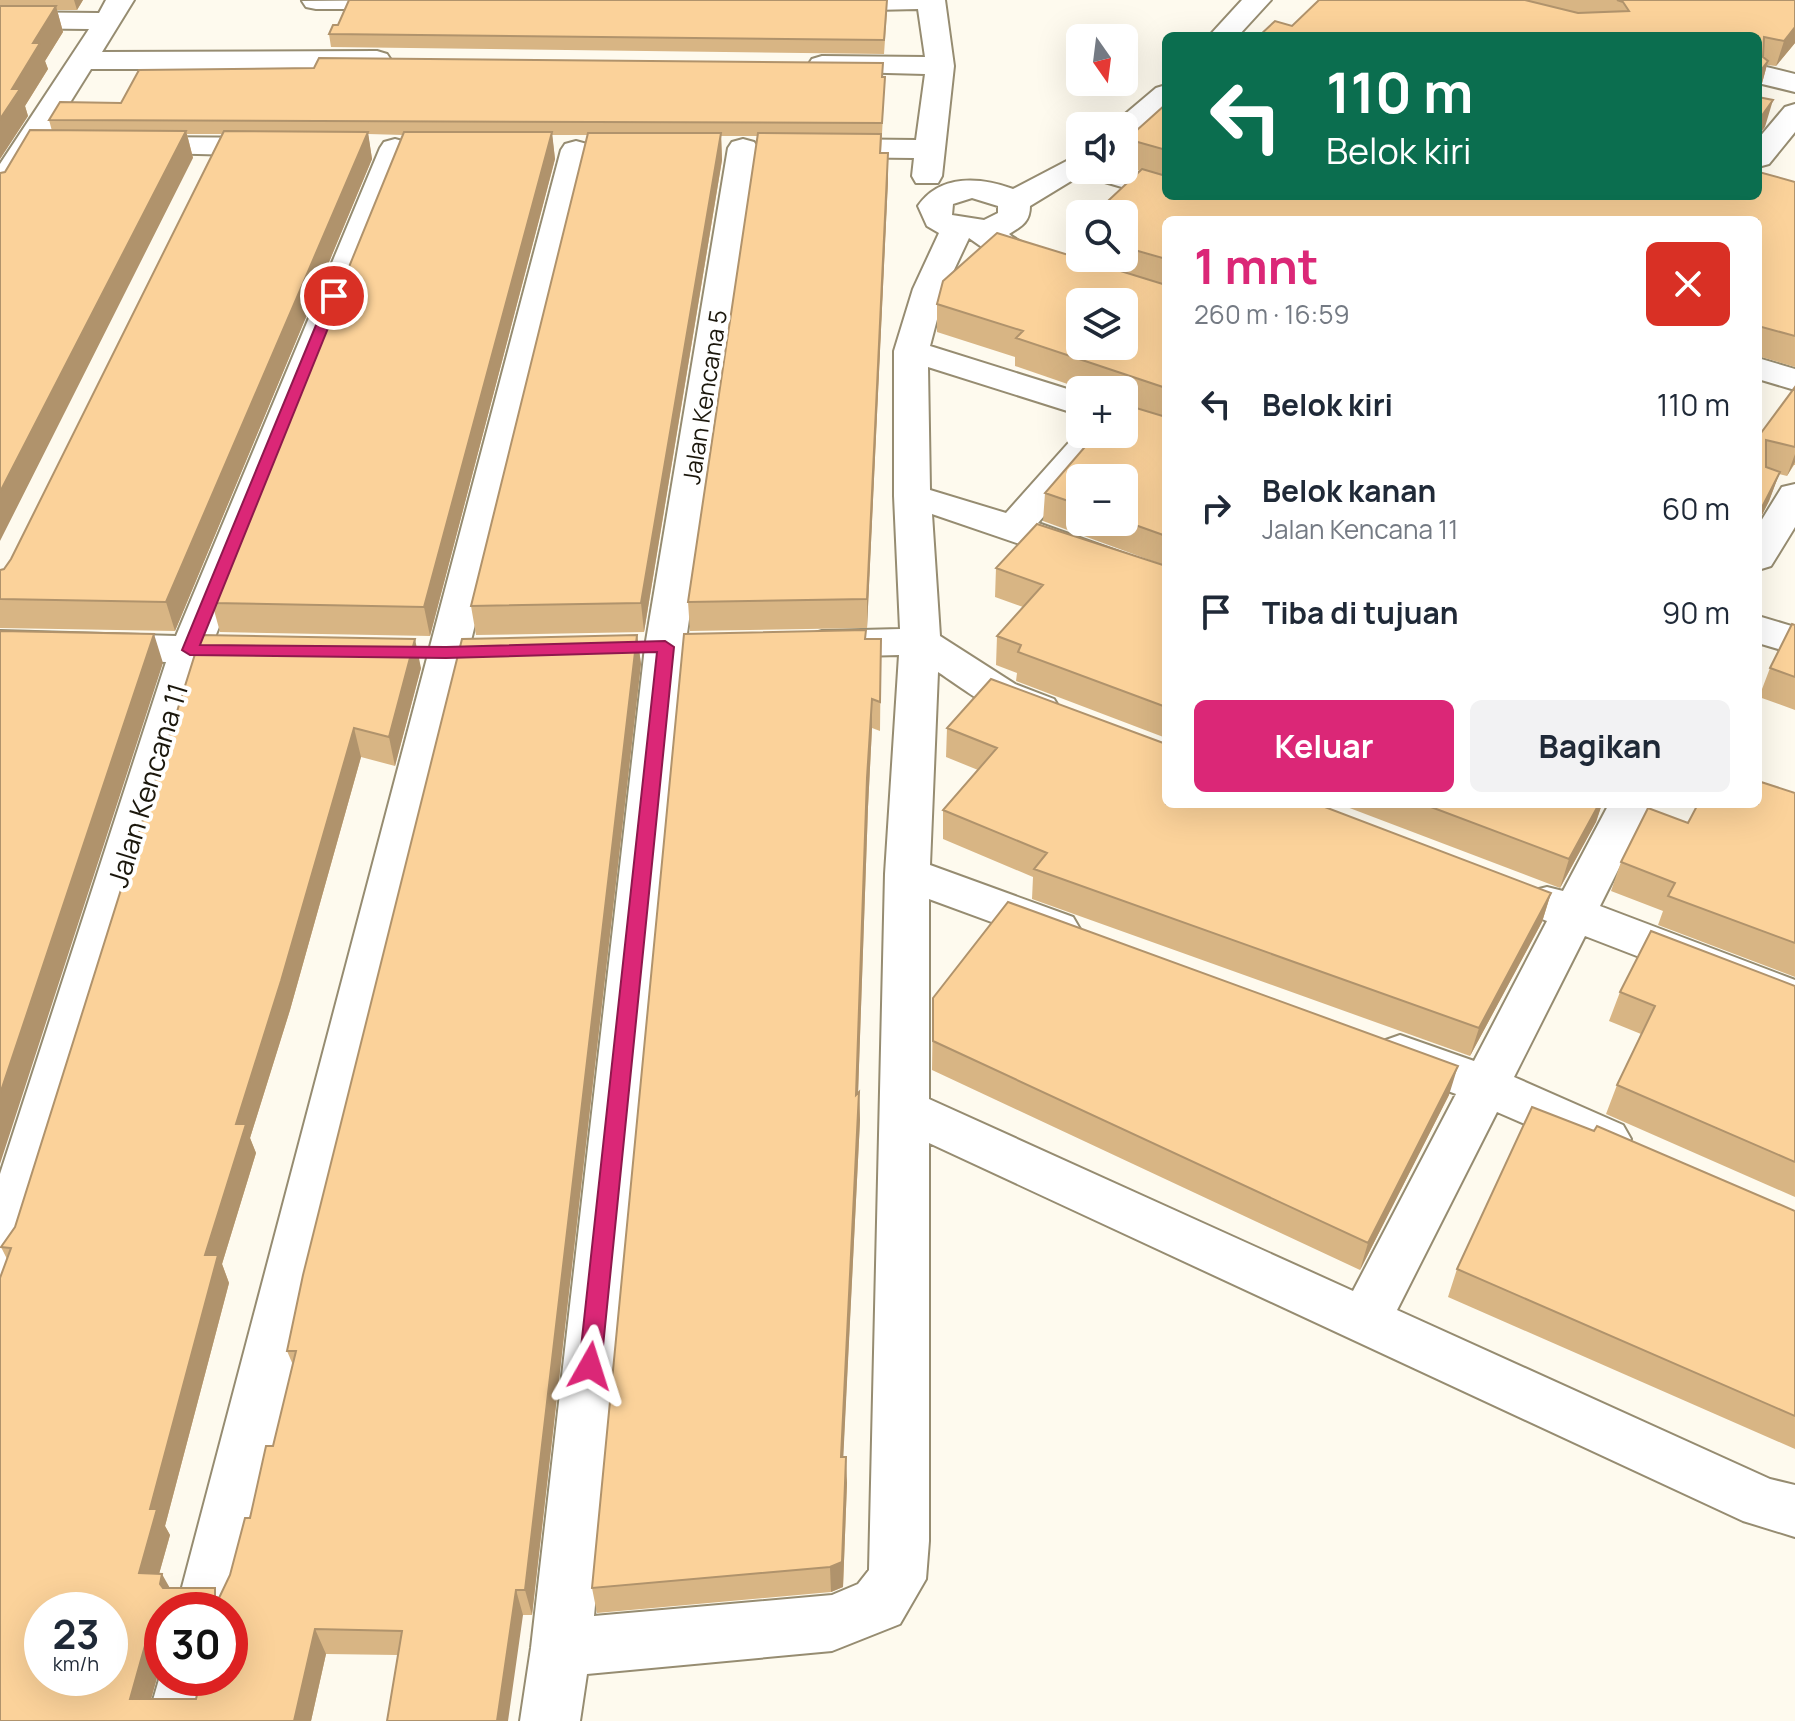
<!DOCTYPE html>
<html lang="id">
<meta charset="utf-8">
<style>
:root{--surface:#fff;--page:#f2f2f3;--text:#1f2937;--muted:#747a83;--accent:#db2777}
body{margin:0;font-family:Manrope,sans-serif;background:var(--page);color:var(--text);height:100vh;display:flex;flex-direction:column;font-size:30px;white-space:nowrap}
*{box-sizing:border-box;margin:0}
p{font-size:26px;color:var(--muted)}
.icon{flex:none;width:44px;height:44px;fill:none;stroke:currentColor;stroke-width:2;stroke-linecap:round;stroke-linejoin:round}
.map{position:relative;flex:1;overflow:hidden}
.side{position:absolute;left:1162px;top:216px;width:600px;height:592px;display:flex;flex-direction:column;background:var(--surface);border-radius:12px;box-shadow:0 8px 32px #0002}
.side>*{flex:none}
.banner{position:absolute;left:1162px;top:32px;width:600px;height:168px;border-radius:12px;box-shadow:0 8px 32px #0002;background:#0b6e4f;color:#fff;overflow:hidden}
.needle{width:52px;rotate:166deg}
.buttons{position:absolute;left:1066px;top:24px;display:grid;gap:16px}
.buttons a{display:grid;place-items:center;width:72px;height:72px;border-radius:12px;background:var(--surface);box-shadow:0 8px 32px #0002;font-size:40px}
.speed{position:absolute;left:24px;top:1592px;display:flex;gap:16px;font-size:40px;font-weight:700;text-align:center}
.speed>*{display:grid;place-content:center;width:104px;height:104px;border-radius:50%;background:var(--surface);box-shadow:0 8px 32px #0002;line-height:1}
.speed small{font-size:20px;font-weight:400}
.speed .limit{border:12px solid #d22;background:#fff;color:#111}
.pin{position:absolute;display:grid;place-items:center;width:68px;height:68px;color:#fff;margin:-34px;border:4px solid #fff;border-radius:50%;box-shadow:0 2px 8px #0007}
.me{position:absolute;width:88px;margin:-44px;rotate:6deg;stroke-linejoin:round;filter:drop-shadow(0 0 6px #0008)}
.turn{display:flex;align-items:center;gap:28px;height:168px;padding:0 32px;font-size:36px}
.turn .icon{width:104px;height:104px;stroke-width:2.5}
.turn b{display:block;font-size:56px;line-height:68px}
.round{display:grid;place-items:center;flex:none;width:84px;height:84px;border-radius:12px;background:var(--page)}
.headline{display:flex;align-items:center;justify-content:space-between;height:136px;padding:0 32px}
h1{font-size:48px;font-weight:700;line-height:60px;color:var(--accent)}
.action{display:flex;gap:16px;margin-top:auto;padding:16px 32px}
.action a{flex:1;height:92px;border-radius:12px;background:var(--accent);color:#fff;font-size:32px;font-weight:700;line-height:92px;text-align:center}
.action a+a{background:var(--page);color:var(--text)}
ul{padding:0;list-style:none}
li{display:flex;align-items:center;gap:24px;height:104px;padding:0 32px}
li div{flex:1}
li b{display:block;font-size:30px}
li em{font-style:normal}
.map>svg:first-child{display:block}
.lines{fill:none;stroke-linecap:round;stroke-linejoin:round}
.street-casing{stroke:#968c71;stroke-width:4}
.street{fill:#fff;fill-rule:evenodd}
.wall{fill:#d8b584;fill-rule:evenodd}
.shaded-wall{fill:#b0936c}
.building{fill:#fbd29a;stroke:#b0936c;stroke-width:2;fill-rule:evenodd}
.route{fill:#db2777;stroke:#8e194d;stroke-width:2}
.labels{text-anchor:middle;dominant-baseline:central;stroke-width:8;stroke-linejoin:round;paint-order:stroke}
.far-street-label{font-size:24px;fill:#1b170c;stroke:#fff}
.street-label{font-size:28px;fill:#1b170c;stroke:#fff}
</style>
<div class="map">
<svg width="1795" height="1721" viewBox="0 0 1795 1721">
<rect width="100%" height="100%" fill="#fefaee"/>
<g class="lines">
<g class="street-casing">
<path id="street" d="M106 0H134L102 52 377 51 387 54 391 60 387 66 377 69H91L11 197 0 199V164L89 29 0 28V12L99 13Z
M422 0 419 7 409 9H316L306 7 302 1Z
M817 0H945L954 66 942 176 938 183H916L912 176 914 158 823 157 812 154 808 148 812 142 823 139 916 140 925 74 812 71 808 65 812 59 822 56 925 57 918 9 829 11 819 9Z
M1242 0H1271L1238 36H1209Z
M1758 65 1795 74V92L1758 83Z
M1166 85V109L1135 134 1124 137V126H1111L1156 88Z
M1795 104V132L1769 164 1758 167V139L1785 107Z
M131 137 274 138 285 141 289 147 285 153 274 156 120 152 116 146 120 140Z
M395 139 406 142 410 148 215 637 268 642 274 651 268 660 254 664 206 663 26 1254 18 1269 0 1276V1174L166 662 0 657V631L176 636 380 148 384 142Z
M743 139 754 142 758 148 685 647 594 1616 832 1595 858 1584 869 1570 885 874 899 655 822 657 808 653 802 644 808 635 822 631 900 629 894 496V351L913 289 939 233 927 226 918 206C940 174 980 177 1013 189L1080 154V170L1124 169 1166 181V196H1178L1166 200 1081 175 1030 206C1030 222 1022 226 1009 234 1023 247 1049 249 1059 264L1054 271 1043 274 999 259 969 238 945 289 930 346 1080 393V415L928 367 930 490 1006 513 1080 430V434H1114L1038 523 1166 569V594L932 514 940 636 1015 684 1054 699 1060 709 1054 719C1014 730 970 693 938 672L930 865 1073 917 1080 929 1073 941 1057 946 929 899V1099L1353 1291 1456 1094 1383 1067 1376 1054 1383 1041 1400 1035 1474 1061 1547 921 1531 915 1525 903 1531 891 1547 887 1563 891 1609 804H1651L1600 906 1795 980V1017L1585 936 1514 1077 1623 1125 1631 1139 1623 1153 1606 1159 1497 1112 1397 1310 1770 1479 1795 1485V1537L1743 1521 929 1143V1541L926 1579 900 1624 832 1651 587 1674 580 1721H520L531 1648 645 647 728 148 732 142ZM972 198 998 206V213L984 220 952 215 953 204Z
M576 141 587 144 591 150 234 1610 230 1620V1610H176L561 150 565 144Z
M1758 358 1795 369V390L1758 379Z
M1795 484V527L1771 566 1758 570V526L1782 487Z
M1758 616 1795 627V654L1758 643Z
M162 1669V1678H218L207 1721H147Z"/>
</g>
<use href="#street" class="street"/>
</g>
<path class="wall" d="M0 0H83L77 10H57L63 32 45 61 48 69 25 106 28 116 0 159Z
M1319 0H1795V43L1776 66 1767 65 1761 87 1758 90V74L1292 26Z
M887 11 884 54 331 47 329 34Z
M885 77 881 153H888V180L867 628 690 631 688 602 758 136H721L722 160 644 632 476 635 471 606 588 135H552L555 159 430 636 220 632 212 603 403 135 368 134 372 159 175 631 0 628V570L4 569 11 559 222 134H187L193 158 5 172 52 131 49 120 121 103Z
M1166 104V196H1758L1795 182V367L1758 356V220H1166V566L1043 521 1045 493 1124 434V390H1085L1015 366V357L937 332V304L1073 257 1074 232 1080 227V258H1124V214L1140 171 1125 166 1127 139ZM1080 478H1124V522H1080Z
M1795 387V465H1794L1787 476 1779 474 1769 501 1758 523V437Z
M1166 566V738L1016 681 1017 673 996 665 997 636 1023 607 995 597 996 568Z
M1795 625V710L1759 697 1770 668Z
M201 635 421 668 395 766 361 757 290 1010 250 1138 256 1153 222 1264 229 1283 165 1526 170 1535 159 1574 170 1588 219 1597 230 1575 273 1446 293 1365 287 1351 637 635 641 664 532 1615H523L398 1655 326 1654 311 1721H0L7 1259 1 1247 15 1227ZM162 1610H230L196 1699H151L160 1667 162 1670Z
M866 639H881L880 731 872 728 868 807 858 1093 859 1092 860 1120 843 1457 847 1483 843 1587 831 1592 597 1613 592 1588Z
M947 728 1166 804 1551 893 1542 922 1470 1056 1032 899 1033 877 943 839V810L978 770 946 757Z
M1795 793V977L1658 925 1663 911 1611 891 1621 862 1688 823Z
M1339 804H1602L1596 822 1560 888Z
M1795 986V1197L1606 1114 1617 1085 1641 1034 1609 1021 1620 992Z
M933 998 1449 1095 1360 1270 932 1070Z
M1795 1211V1449L1448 1297 1457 1269Z"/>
<path class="shaded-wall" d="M74 0H83L77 10Z
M56 6 63 32 45 61 48 69 25 106 28 116 0 159V119L12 89 33 43Z
M1795 27V43L1776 66 1784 41Z
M1768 61 1761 87 1758 90V74Z
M1773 100 1765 127 1758 136V121Z
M186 131 193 158 0 541V492Z
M368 132 372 159 175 631 166 602Z
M552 132 555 159 430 636 424 607Z
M721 133 722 160 644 632 641 603Z
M888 153V180L867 628V599Z
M1795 454V462L1787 476Z
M1780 472 1769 501 1758 523 1759 513Z
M154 634 163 663 0 1164V1094Z
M637 635 641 664 532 1615 525 1590Z
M415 639 421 668 395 766 389 737Z
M872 699V728L868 807 857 1124 856 1095 867 778Z
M354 728 361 757 290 1010 250 1138 256 1153 222 1264 229 1283 165 1526 170 1535 152 1599 139 1573 150 1509 205 1255 236 1124Z
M1599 804H1602L1596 822 1560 888 1569 859Z
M1551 893 1542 922 1470 1056 1479 1028Z
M1458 1066 1449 1095 1360 1270 1368 1243Z
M859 1092 860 1120 842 1483 841 1457Z
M846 1457 847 1483 843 1587 831 1592 830 1567Z
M162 1574 176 1599 173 1609 160 1584Z
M516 1590 523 1615 508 1721H497Z
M315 1629 326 1654 311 1721H294Z
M146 1642 160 1667 145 1721 130 1699Z"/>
<path class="building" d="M349 0H887L884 40 329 34 333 25H338Z
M1319 0H1525L1578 13 1629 11 1623 2 1617 0H1795V27L1784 41 1764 37 1763 57 1768 61 1758 74V36H1259L1275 21 1292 26Z
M0 6H56L33 43H40L12 89H20L0 119Z
M319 58 883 63 882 77H885L882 123 49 120 60 102 121 103 139 70 314 68Z
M1758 97 1773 100 1758 121Z
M1166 104V150L1127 139Z
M30 130 186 131 0 492V173L5 172Z
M224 131 368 132 166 602 0 599V570L4 569 11 559Z
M404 132H552L424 607 212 603Z
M588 133H721L641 603 471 606Z
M758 133 881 134 880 153H888L867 599 688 602Z
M1142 169 1166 176V196H1758L1759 172 1795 182V336L1758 326V220H1166V259L1124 247V214H1094Z
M1080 227V234L1074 232Z
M997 233 1166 285V388L1016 338 1023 331 937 304 943 281ZM1080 302H1124V346H1080Z
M1795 387V447L1766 440V467L1780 472 1759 513 1758 437Z
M1124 398 1126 405 1166 417V536L1124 521V478H1080V505L1045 493 1096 434H1124Z
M1037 524 1166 566V707L1018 652 1021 645 997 636 1043 585 996 568Z
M1792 624 1795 625V677L1770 668Z
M866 630 865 639H881L880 702 872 699 867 778 856 1095 859 1092 841 1457H846L842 1562 830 1567 592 1588 684 634Z
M0 631 154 634 0 1094Z
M201 635 415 639 389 737 354 728 281 981 236 1124H246L205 1255H218L150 1509H157L139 1573 162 1574 160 1584 163 1588H215V1597L219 1598 230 1575 245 1518H250L266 1446H273L296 1351H287L303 1275 462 639 637 635 525 1590H516L497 1721H387L402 1631 315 1629 294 1721H0V1278L11 1248 1 1247 15 1227ZM42 1610H110V1678H42ZM162 1610H230V1678H201L196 1699H130L146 1642H150L151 1651H162Z
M991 679 1166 744V804H1317L1551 893 1479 1028 1034 869 1047 853 943 810 997 748 947 728Z
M1758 781 1795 793V943L1668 896 1675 883 1621 862 1648 808 1688 823 1698 804H1758Z
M1423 804H1599L1569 859Z
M1008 902 1458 1066 1368 1243 933 1041V998Z
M1651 931 1795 986V1162L1617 1085 1655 1006 1620 992Z
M1532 1107 1594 1131 1597 1126 1795 1211V1416L1457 1269Z"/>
<path class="route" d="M334 292 341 296 200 645 446 647 665 641 674 647 601 1366 598 1373 590 1376 582 1373 579 1366 657 652 446 658 190 655 182 650 328 296Z"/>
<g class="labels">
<g class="far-street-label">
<text transform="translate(704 397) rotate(-81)">Jalan Kencana 5</text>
</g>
<g class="street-label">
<text transform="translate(147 785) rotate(-73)">Jalan Kencana 11</text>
</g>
</g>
</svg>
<div class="buttons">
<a><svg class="needle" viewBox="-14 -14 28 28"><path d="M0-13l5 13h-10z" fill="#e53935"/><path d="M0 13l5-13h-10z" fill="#747a83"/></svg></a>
<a><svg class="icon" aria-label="sound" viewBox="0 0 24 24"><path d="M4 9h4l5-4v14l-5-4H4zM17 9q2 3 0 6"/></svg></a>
<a><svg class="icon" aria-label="search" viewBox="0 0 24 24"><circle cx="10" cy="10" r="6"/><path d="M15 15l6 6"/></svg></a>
<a><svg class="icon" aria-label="layers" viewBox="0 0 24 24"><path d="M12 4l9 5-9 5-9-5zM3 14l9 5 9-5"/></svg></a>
<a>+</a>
<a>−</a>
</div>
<div class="speed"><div>23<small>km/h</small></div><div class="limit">30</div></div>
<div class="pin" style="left:334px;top:296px;background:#d93025"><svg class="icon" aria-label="arrive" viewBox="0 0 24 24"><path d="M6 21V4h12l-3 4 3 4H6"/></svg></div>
<svg class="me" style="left:590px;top:1366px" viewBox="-20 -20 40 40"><path d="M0-17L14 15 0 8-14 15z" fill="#db2777" stroke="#fff" stroke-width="4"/></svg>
<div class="banner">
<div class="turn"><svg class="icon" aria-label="left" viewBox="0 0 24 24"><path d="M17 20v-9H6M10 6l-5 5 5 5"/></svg><div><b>110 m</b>Belok kiri</div></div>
</div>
<section class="side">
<div class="headline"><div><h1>1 mnt</h1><p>260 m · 16:59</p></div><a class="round" style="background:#d93025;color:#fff"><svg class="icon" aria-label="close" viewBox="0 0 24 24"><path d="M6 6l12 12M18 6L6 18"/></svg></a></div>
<ul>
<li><svg class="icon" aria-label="left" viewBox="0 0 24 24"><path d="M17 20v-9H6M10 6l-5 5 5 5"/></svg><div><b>Belok kiri</b></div><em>110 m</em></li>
<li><svg class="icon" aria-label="right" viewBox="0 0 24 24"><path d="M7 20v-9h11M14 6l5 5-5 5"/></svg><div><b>Belok kanan</b><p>Jalan Kencana 11</p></div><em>60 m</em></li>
<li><svg class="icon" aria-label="arrive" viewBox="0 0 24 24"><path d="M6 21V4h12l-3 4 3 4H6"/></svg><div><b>Tiba di tujuan</b></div><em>90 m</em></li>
</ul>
<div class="action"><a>Keluar</a><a>Bagikan</a></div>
</section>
</div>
